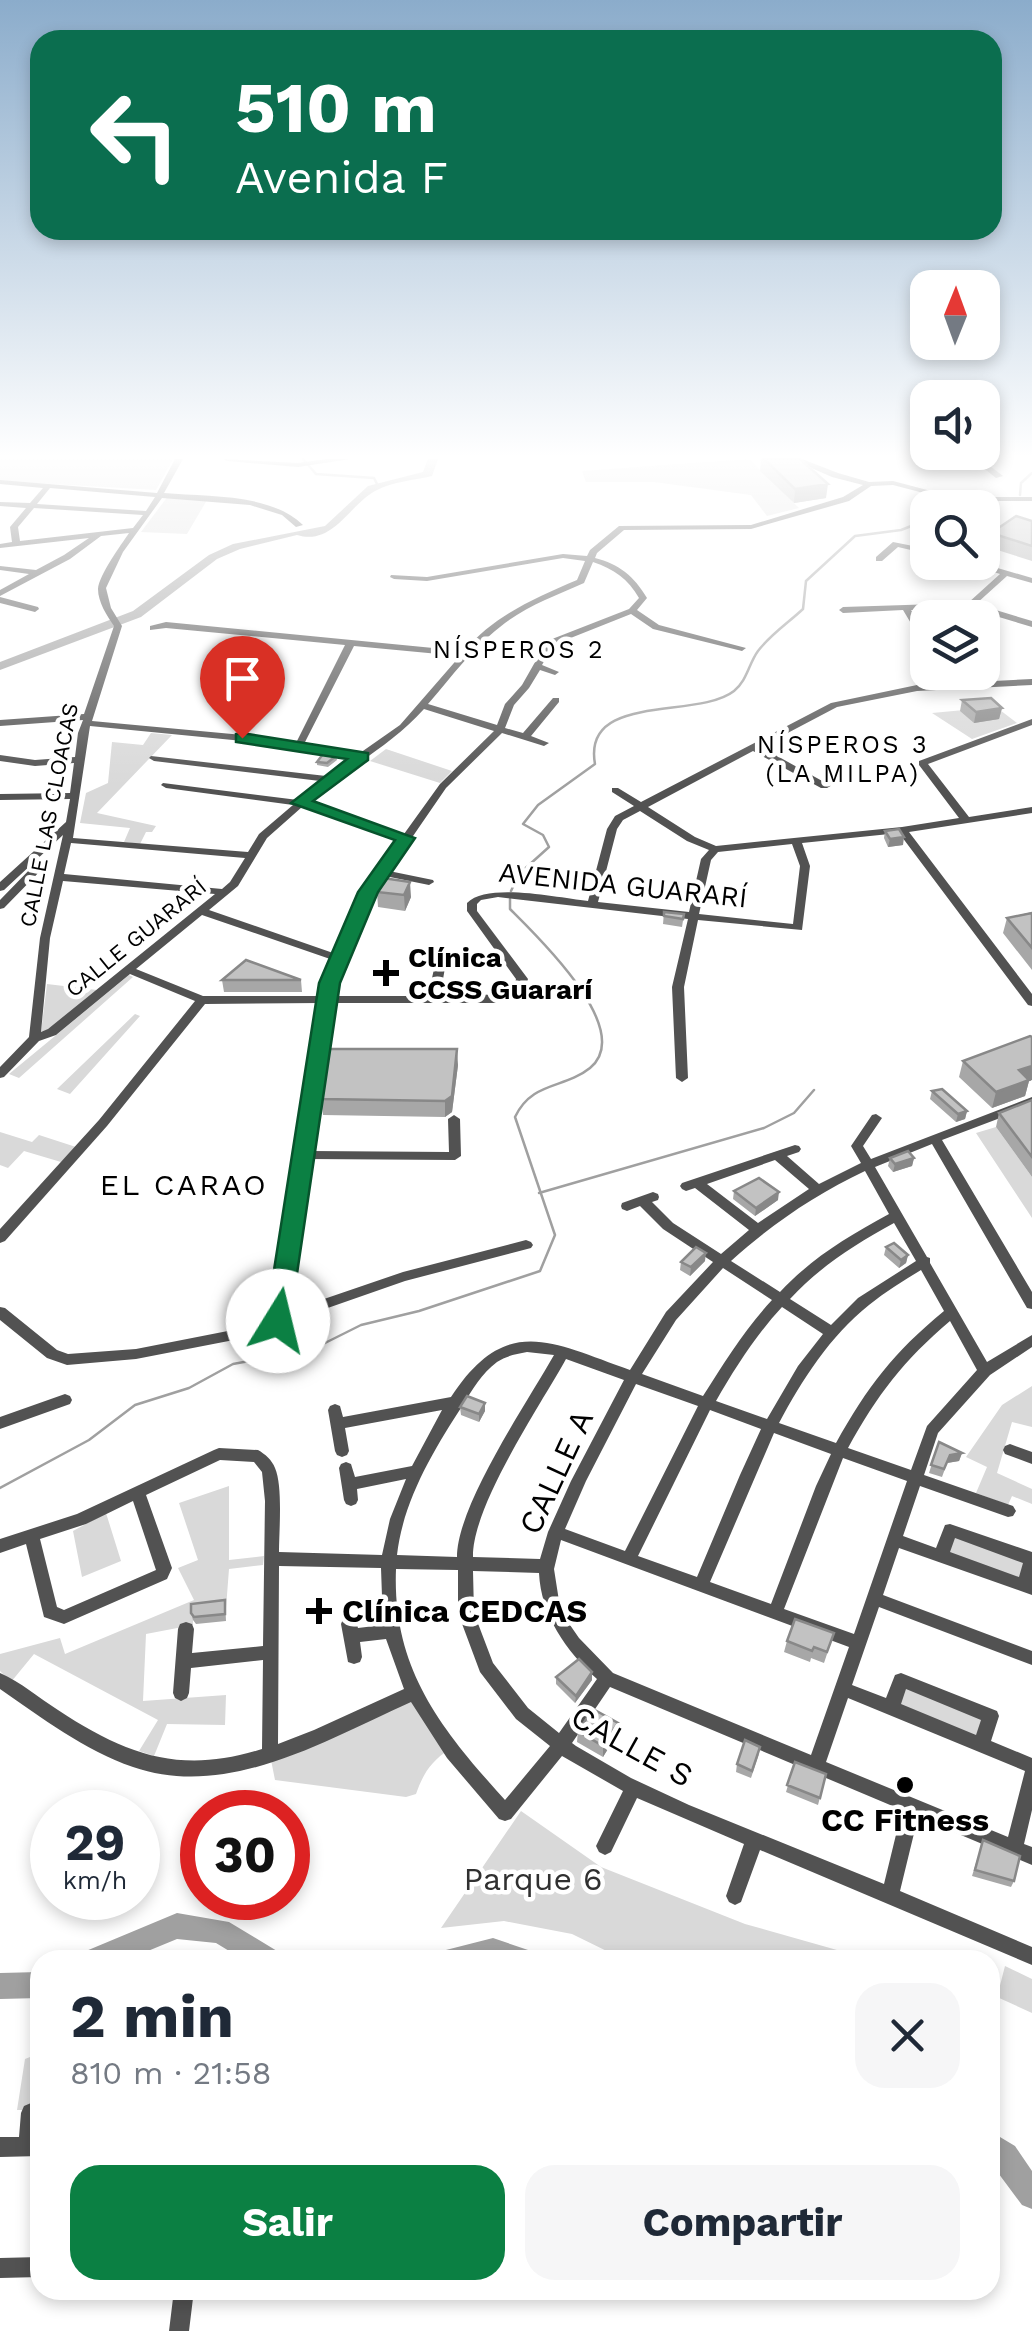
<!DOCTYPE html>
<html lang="es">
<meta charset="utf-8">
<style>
:root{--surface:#fff;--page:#f6f6f7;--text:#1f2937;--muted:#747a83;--accent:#0b8043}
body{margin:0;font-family:"Work Sans",sans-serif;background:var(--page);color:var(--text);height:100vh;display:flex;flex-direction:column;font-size:38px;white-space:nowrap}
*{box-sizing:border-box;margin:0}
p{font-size:32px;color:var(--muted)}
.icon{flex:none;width:55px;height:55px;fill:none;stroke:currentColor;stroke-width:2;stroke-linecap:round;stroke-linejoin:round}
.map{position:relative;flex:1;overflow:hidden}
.sheet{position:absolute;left:30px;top:1950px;width:970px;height:350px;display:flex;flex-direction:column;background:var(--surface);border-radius:30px;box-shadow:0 5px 15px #0003}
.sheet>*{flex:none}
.banner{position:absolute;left:30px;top:30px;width:972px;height:210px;border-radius:30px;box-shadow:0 5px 15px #0003;background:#0b6e4f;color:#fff;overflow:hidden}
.needle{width:65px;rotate:1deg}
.tools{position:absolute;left:910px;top:270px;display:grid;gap:20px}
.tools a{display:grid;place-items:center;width:90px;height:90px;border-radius:20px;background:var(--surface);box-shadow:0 5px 15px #0003;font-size:50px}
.speed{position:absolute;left:30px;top:1790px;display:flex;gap:20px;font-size:50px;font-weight:700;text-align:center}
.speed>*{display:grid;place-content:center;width:130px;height:130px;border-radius:50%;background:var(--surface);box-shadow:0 5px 15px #0003;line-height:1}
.speed small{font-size:25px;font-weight:400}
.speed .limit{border:15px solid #d22;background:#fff;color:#111}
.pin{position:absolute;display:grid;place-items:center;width:85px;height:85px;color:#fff;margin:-102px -42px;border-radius:50% 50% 50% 0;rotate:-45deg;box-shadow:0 0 10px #0007}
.pin .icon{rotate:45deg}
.me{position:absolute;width:110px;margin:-55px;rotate:9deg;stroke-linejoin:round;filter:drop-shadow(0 0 8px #0008)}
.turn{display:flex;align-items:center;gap:35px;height:210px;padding:0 40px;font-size:45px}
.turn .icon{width:130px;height:130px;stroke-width:2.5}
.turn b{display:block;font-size:70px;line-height:85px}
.round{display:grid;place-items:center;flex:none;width:105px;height:105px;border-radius:30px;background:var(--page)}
.summary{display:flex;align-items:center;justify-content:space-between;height:170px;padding:0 40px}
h1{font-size:60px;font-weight:700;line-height:75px}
.primary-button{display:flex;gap:20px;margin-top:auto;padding:20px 40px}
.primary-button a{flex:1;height:115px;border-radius:30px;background:var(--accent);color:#fff;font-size:40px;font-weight:700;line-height:115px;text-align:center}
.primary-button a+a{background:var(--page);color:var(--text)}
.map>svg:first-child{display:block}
.green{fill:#d9d9d9}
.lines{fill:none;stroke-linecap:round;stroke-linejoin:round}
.stream{stroke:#a0a0a0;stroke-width:2.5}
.river{fill:#a0a0a0;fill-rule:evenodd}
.minor{fill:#525252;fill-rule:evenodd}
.wall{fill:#a7a7a7}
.shaded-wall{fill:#888}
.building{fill:#c2c2c2;stroke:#888;stroke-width:2.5}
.route{fill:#0b8043;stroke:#07532c;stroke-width:2.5}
.poi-dot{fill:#000;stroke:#fff;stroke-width:4}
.labels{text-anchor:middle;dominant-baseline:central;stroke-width:9;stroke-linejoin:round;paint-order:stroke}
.far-street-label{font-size:22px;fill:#000;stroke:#fff}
.far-neighbourhood-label{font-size:25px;letter-spacing:2.5px;fill:#000;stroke:#fff}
.street-label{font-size:28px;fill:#000;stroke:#fff}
.poi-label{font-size:28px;font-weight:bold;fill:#000;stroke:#fff;text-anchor:start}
.neighbourhood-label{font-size:30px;letter-spacing:2.5px;fill:#000;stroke:#fff}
.near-street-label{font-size:32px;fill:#000;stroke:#fff}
.near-poi-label{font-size:32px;font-weight:bold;fill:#000;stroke:#fff;text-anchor:start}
.near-park-label{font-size:32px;fill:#303030;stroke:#fff}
</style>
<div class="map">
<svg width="1032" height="2331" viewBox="0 0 1032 2331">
<rect width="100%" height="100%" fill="#fff"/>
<path class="green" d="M0 459H173L156 490 0 481Z
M749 459 799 508 767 516 751 495 654 482H586L582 471Z
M168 496 207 500 187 534 141 532Z
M996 707 1017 723 972 739 932 713Z
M151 733 172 735 97 813 156 826 152 832H146L140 844 124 842 130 828 80 823 86 793 108 783 112 742 143 745Z
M386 749 452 771 440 783 370 761Z
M129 975 133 977 19 1078 9 1074Z
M47 984 97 990 50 1030 41 1032Z
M135 1014 140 1016 70 1094 57 1089Z
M996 1127 1032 1177V1218L976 1133Z
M0 1132 32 1142 39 1135 76 1147 61 1162 24 1151 8 1168 0 1165Z
M1032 1386V1427L1012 1422 997 1473 1032 1489V1504L1012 1496 1008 1505 976 1493 987 1467 966 1457 1002 1405Z
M229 1486V1560L264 1556 263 1565 229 1569 226 1608 193 1611V1625L146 1634 143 1701 226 1695 225 1725 167 1724 154 1756 139 1751 158 1720 34 1654 11 1682 0 1671V1654L60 1638 65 1654 194 1600 178 1568 198 1560 179 1503Z
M106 1513 121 1561 82 1577 73 1531Z
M951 1532 1027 1561 1021 1584 941 1556Z
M906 1686 983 1716 976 1736 900 1705Z
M414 1693 450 1749C431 1761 423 1774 416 1794L406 1797 275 1780 270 1755Z
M521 1811 601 1867 745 1924 844 1952 891 1960H625L572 1934 504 1921 441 1928Z
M1005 1966 1032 1979V2013L997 1997Z
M40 2053V2110H17L25 2059Z"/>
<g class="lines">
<path class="stream" d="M303 459 316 474 374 478 378 486
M1020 495 1021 483 1032 473
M511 891 519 874 549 847 543 835 523 824 538 805 595 764C582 692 697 720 734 691 747 681 749 663 758 651 770 635 788 623 803 609L806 581 855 536 901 530 919 523
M539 1193 764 1128 794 1113 814 1090
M0 1488 89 1440 135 1405 189 1388 233 1364 313 1349 361 1325 419 1311 540 1271 555 1235 515 1117C532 1081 564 1089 590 1068 636 1030 537 936 510 909V899"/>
<path class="river" d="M428 459H438L432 476C415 480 392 482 377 490 349 504 334 546 297 535L240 549 217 559 141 617 0 670V662L133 611 209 555 233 544 325 526 368 486 423 472Z
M177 1913 229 1922 277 1951 281 1960H244L216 1943 177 1939 126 1960H82L86 1951Z
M493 1938 531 1951 535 1960H438L442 1951Z
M40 1972V1998L0 1999V1973Z
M990 2131 1015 2146 1032 2171V2209L1022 2205 990 2162Z"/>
<path class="minor" d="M175 459H183L164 493C208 497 270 493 303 525L296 527 282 515 250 505 162 498 123 552 106 588 111 608 122 626 92 721 243 735 296 743 345 645 166 628 150 630V626L166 622 464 651C495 615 535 598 577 580L585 561 563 558 427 581 394 579 390 577 391 575 427 577 563 554 587 556 590 550 619 526 751 525 843 497 863 485 832 477 791 459H802L838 473 869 482 893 481 954 497H1032V501H954L893 485 871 486 849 501 751 529 624 530 597 553 595 558C619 564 634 576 647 598L637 610 659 625 746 648 742 651 653 629 631 614 553 645 542 665 559 672 555 675 540 670 529 688 514 705 505 728 523 733 553 698H559V702L531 736 549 743 544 746 502 733 446 788 389 871 433 880 434 882 429 885 385 876 373 893 335 983 333 996H428L438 951 443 948 448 951 440 996 512 994 516 979 467 911V903C488 882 558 898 588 901L607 829 615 816 634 806 612 792V788H618L641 802 831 703 917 685 1032 679V685L917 691 837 707 761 747 824 782 847 770 850 769 855 772 827 788H821L753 751 648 807 695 837 716 846 902 827 959 818 919 765V761L1032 719V725L928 764 969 817 1032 807V813L909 832 1032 994V1006L1028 1005 899 833 802 843 810 866 802 930 698 920 684 987 688 1078 682 1082 676 1078 672 987 688 919 498 897 481 900 477 904V911L528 979 521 999 506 1003H332L310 1151 449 1152 448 1119 454 1115 460 1119 461 1156 455 1160 309 1159 286 1312 403 1272 526 1240 531 1242 533 1245 531 1248 405 1281 239 1339 136 1359 67 1365 47 1358 0 1320V1307L5 1308 57 1350 68 1354 136 1349 238 1329 272 1317 320 1003 205 1004 107 1126 5 1241 0 1243V1229L99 1120 195 1001 130 974 56 1035 39 1041 4 1077 0 1078V1067L29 1037 40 938 63 835 4 890 0 891V882L66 822 70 799 0 800V794L70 793 74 763 35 766 0 761V755L35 760 75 757 78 733 83 720 0 726V720L84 714 114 626C107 616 98 602 98 589 99 575 121 545 129 533L101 536 70 559 0 596V590L29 574 0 570V566L36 570 64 555 89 538 0 548V544L12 542 10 527 26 508 0 506V502L30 503 43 488 0 484V480L157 493ZM50 488 155 497 146 511 37 504ZM34 508 143 515 133 528 20 541 18 527ZM593 562C614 569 628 579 639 598L629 609 547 641 522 685 505 704 497 725 428 704C452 676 475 645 505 623 529 605 557 595 584 583ZM354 646 460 656 400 725 360 753 304 744ZM424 709 494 731 440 784 404 834 307 802C345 769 391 746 424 709ZM90 726 243 741 353 757 326 776 151 756 149 758 154 761 320 781 298 800 163 783 161 785 166 788 293 805 259 834 248 852 73 838ZM302 807 400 839 363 893 336 954 209 910 238 886 267 838ZM640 811 687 841 709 850 701 859 689 912 598 902 617 829 623 820ZM71 843 245 858 230 882 222 889 64 874ZM792 844 800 866 793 924 699 914 711 860 718 852ZM63 881 215 894 48 1029 41 1032 50 938ZM202 915 333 960 323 983 321 996H203L136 969Z
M223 459 298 463 327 459H350L298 467 227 461Z
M972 459H981L1003 476 996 478Z
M893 542 928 549V554L898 547 882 561H876V557Z
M962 562H977L1032 578V583L1007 576 976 604 1032 621V627L969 608 911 610 928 637V647L924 645 903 610 843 613 839 610 843 607 968 603 1000 574Z
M0 597 38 607 39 609 35 612 0 603Z
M40 862 45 865 44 867 4 908 0 909V900L36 863Z
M1032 1097V1106L942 1140 1032 1292V1309L1027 1308 932 1144 875 1167 927 1257 930 1258V1263L987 1362 1032 1335V1347L990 1375 938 1433 924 1475 1013 1506 1016 1511 1013 1516 1008 1517 920 1486 903 1536 936 1548 945 1525 950 1524 1032 1552V1595L899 1548 883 1595 1032 1651V1665L879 1607 852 1685 886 1698 895 1675 901 1673 997 1711 999 1716 991 1741 1032 1758V1810L1024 1844 1032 1847V1865L918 1817 900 1891 1032 1947V1965L760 1850 741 1902 735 1905 729 1902 726 1896 744 1844 637 1798 611 1852 605 1855 599 1852 596 1846 623 1791 562 1756 511 1819 505 1821 499 1819 447 1758 411 1702C326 1740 228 1800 133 1767 84 1750 42 1718 0 1689V1673C21 1682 39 1698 58 1710 126 1755 181 1775 262 1749L263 1660 191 1668 189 1693 187 1698 181 1701 175 1698 173 1693 178 1629 180 1624 186 1622 192 1624 194 1629 192 1653 263 1646 265 1501 262 1472 254 1462 220 1460 146 1495 172 1568 167 1579 64 1624 44 1617 26 1544 0 1553V1539L77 1514 214 1450 219 1448 258 1450C265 1454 272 1460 275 1468 283 1486 279 1531 279 1552L382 1555 390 1519 406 1479 357 1489 358 1500 356 1504 351 1506 346 1504 344 1500 339 1468 341 1464 346 1462 351 1464 355 1477 412 1466 442 1410 345 1428 349 1451 347 1455 342 1457 337 1455 335 1451 328 1410 330 1406 335 1404 340 1406 343 1417 451 1397C506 1313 551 1342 630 1370L666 1312 713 1262 663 1229 640 1206 627 1211 622 1209 621 1206 622 1203 653 1192 658 1194 659 1197 658 1200 652 1202 673 1223 721 1254 749 1230 695 1188 686 1191 682 1189 680 1186 682 1183 795 1145 799 1146 801 1149 799 1152 787 1156 819 1184 861 1163 851 1146 872 1115 876 1114 882 1118 863 1146 871 1159ZM775 1160 809 1189 758 1223 707 1184ZM865 1171 889 1214C847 1237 813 1257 780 1292L731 1261C772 1224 816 1194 865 1171ZM894 1223 916 1261 858 1298 831 1325 790 1299C822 1265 854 1245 894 1223ZM723 1268 772 1300C745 1329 724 1363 703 1396L642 1374 676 1320ZM921 1270 944 1311C893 1353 868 1386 836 1443L779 1423C802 1380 830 1336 869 1305 885 1292 903 1281 921 1270ZM782 1307 823 1334 798 1366 767 1419 716 1401C735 1368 756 1335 782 1307ZM950 1321 977 1370 927 1426 911 1470 848 1448C877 1395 904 1360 950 1321ZM527 1352 554 1355C527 1403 457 1505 457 1557L397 1555C403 1501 434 1449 463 1405 472 1390 482 1373 497 1362 506 1356 516 1354 527 1352ZM566 1359 624 1380 571 1481 548 1532 540 1559 473 1557C472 1506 540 1406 566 1359ZM636 1384 698 1406 625 1551 565 1529 586 1481ZM710 1410 761 1429 740 1475 697 1577 638 1556ZM774 1433 831 1454 816 1486 771 1604 710 1582ZM843 1458 907 1481 854 1634 784 1609ZM133 1501 156 1570 64 1610 57 1607 40 1539 86 1524ZM955 1538 1023 1563 1019 1577 950 1552ZM561 1540 849 1647 811 1755 613 1673 579 1638 570 1625 559 1601 554 1569ZM279 1566 381 1568 383 1625 358 1628 355 1619 349 1617 343 1619 341 1624 348 1662 354 1664 360 1662 362 1657 360 1642 386 1639 404 1689 314 1730 278 1744ZM396 1569 458 1570V1613L480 1672 516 1719 550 1746 505 1800C441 1729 392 1669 396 1569ZM473 1571 539 1573C541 1615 566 1651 597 1679L559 1733 528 1708 493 1663 474 1613ZM610 1687 902 1810 884 1884 689 1805 631 1778 576 1746 572 1743ZM906 1689 981 1720 976 1735 901 1704ZM848 1698 1025 1771 1008 1837 826 1762Z
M65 1394 70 1396 72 1400 70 1404 0 1429V1417Z
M1010 1444 1032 1452V1464L1005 1454 1003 1450 1005 1446Z
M31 2103 38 2106 40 2111V2156L0 2157V2137H19L21 2113 24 2106Z
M40 2257V2277L0 2278V2258Z
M174 2290H194L189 2331H169Z"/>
</g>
<path class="wall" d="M761 459H800L826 498 794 503 760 471Z
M928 513V536L916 533 919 519Z
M1032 521V561L988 547 991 533Z
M962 700 1002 708 999 719 974 723 960 711Z
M336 756 337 760 328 767 317 765V762Z
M885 831 903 845 888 847 884 838Z
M383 878 411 897 405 911 378 907 377 892Z
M664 912 684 914 682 927 663 924Z
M1032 912V970L1003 933 1007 918Z
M222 980H301L302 992H224Z
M963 1061 1029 1081 1025 1096 992 1108 959 1077Z
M458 1065 452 1112 445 1117 323 1115 321 1099Z
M932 1091 967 1111 965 1119 956 1122 930 1099Z
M1032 1100V1177L996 1127 999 1113Z
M890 1158H914L912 1166 893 1172 888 1166Z
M734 1191 778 1200 755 1216 733 1199Z
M886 1247 908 1255 906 1263 899 1268 884 1255Z
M705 1261 690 1276 680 1270 681 1262Z
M485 1403V1411L479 1422 461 1415 460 1407Z
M939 1442 962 1453 959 1461 947 1463 942 1477 929 1473Z
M225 1600 226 1621 196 1624 193 1620 191 1613Z
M834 1633 824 1663 811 1658 810 1662 784 1652 787 1641Z
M556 1677 592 1680 575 1703 556 1684Z
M618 1723 617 1734 603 1757 577 1742 578 1731Z
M759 1754 751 1778 736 1772 737 1764Z
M795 1762 826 1774 818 1805 786 1792Z
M983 1840 1014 1881 1011 1887 972 1876Z"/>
<path class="shaded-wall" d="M828 484 826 498 794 503 795 489Z
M1002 708 999 719 974 723 976 712Z
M904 837 903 845 888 847 890 839Z
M410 882 411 897 405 911 404 895Z
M457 1049 458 1065 452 1112 445 1117V1101Z
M1032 1066V1080L1029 1081 1025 1096 992 1108 996 1092 1019 1070Z
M967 1111 965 1119 956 1122 958 1114Z
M914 1158 912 1166 893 1172 895 1164Z
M779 1192 778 1200 755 1216 756 1208Z
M706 1253 705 1261 690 1276 691 1267Z
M908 1255 906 1263 899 1268 901 1260Z
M485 1403V1411L479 1422V1414Z
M962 1453 959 1461 947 1463 942 1477 950 1455Z
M592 1672V1680L575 1703 576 1696Z
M618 1723 617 1734 603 1757V1746Z"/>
<path class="building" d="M764 459H800L828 484 795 489Z
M928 513V522L919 519Z
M1016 516 1032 521V546L991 533Z
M991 698 1002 708 976 712 962 700Z
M323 754 336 756 327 763 317 762Z
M899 829 904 837 890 839 885 831Z
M383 878 410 882 404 895 377 892Z
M664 912 684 914 683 919 664 916Z
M1032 913V948L1007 918Z
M246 960 301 980H222Z
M1030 1036 1032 1037V1066L1019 1070 1029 1080 996 1092 963 1061Z
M329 1049H457L452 1096 445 1101 321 1099Z
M942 1089 967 1111 958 1114 932 1091Z
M1032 1100V1157L999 1113Z
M908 1151 914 1158 895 1164 890 1158Z
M759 1178 779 1192 756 1208 734 1191Z
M894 1243 908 1255 901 1260 886 1247Z
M696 1247 706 1253 691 1267 681 1262Z
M467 1396 485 1403 479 1414 460 1407Z
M939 1442 962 1453 950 1455 944 1469 931 1465Z
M225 1600V1614L194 1617 191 1613V1604Z
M795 1619 834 1633 827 1652 814 1647 812 1651 787 1641Z
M579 1659 592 1672 576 1696 556 1677Z
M593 1709 618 1723 603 1746 578 1731Z
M745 1740 760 1747 752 1771 737 1764Z
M795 1762 826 1774 820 1798 787 1785Z
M983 1840 1020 1856 1014 1881 975 1870Z"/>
<linearGradient id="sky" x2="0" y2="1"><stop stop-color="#8baccb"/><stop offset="0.58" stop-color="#fff"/><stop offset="1" stop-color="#fff" stop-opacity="0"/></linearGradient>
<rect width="1032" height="786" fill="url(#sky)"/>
<path class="route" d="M242 733 368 753V760L313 801 415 838 378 892 340 983 290 1321 287 1328H269L266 1321 319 983 358 892 395 840 291 803 347 759 236 742V734Z"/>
<g class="poi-dot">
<path d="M381 958h10v10h10v10h-10v10h-10v-10h-10v-10h10z"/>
<path d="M314 1596h10v10h10v10h-10v10h-10v-10h-10v-10h10z"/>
<circle cx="905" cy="1785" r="10"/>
</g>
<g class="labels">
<g class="far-street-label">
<text transform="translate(49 815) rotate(-79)">CALLE LAS CLOACAS</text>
<text transform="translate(136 938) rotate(-39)">CALLE GUARARÍ</text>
</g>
<g class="far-neighbourhood-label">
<text x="519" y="649">NÍSPEROS 2</text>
<text x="843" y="744">NÍSPEROS 3<tspan x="843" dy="29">(LA MILPA)</tspan></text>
</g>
<g class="street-label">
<text transform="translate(623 885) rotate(6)">AVENIDA GUARARÍ</text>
</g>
<g class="poi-label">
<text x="408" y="957">Clínica<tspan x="408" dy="32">CCSS Guararí</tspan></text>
</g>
<g class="neighbourhood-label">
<text x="184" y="1184">EL CARAO</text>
</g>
<g class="near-street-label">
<text transform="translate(556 1472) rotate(-65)">CALLE A</text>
<text transform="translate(632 1746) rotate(29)">CALLE S</text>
</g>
<g class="near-poi-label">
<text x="342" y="1611">Clínica CEDCAS</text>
<text x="905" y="1820" text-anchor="middle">CC Fitness</text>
</g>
<g class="near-park-label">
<text x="533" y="1879">Parque 6</text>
</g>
</g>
</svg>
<div class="tools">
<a><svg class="needle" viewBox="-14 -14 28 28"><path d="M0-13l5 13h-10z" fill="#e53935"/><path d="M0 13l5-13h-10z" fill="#747a83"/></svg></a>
<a><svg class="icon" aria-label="sound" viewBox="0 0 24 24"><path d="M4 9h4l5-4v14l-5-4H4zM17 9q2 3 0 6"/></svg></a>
<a><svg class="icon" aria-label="search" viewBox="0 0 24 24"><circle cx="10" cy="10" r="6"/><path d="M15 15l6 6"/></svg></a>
<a><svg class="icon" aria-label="layers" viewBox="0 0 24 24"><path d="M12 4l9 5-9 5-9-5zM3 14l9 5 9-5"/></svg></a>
</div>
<div class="speed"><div>29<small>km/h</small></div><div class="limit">30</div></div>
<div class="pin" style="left:242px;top:738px;background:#d93025"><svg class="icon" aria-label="arrive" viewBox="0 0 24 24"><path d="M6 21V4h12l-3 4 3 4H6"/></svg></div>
<svg class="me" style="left:278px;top:1321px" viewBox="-20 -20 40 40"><circle r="19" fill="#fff"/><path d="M0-13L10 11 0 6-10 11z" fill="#0b8043"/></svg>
<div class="banner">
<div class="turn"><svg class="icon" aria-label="left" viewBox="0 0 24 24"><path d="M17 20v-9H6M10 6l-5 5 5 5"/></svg><div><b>510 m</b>Avenida F</div></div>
</div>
<section class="sheet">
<div class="summary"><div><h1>2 min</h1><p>810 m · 21:58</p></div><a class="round"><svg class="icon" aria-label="close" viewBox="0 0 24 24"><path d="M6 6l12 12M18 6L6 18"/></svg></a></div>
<div class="primary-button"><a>Salir</a><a>Compartir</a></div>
</section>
</div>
